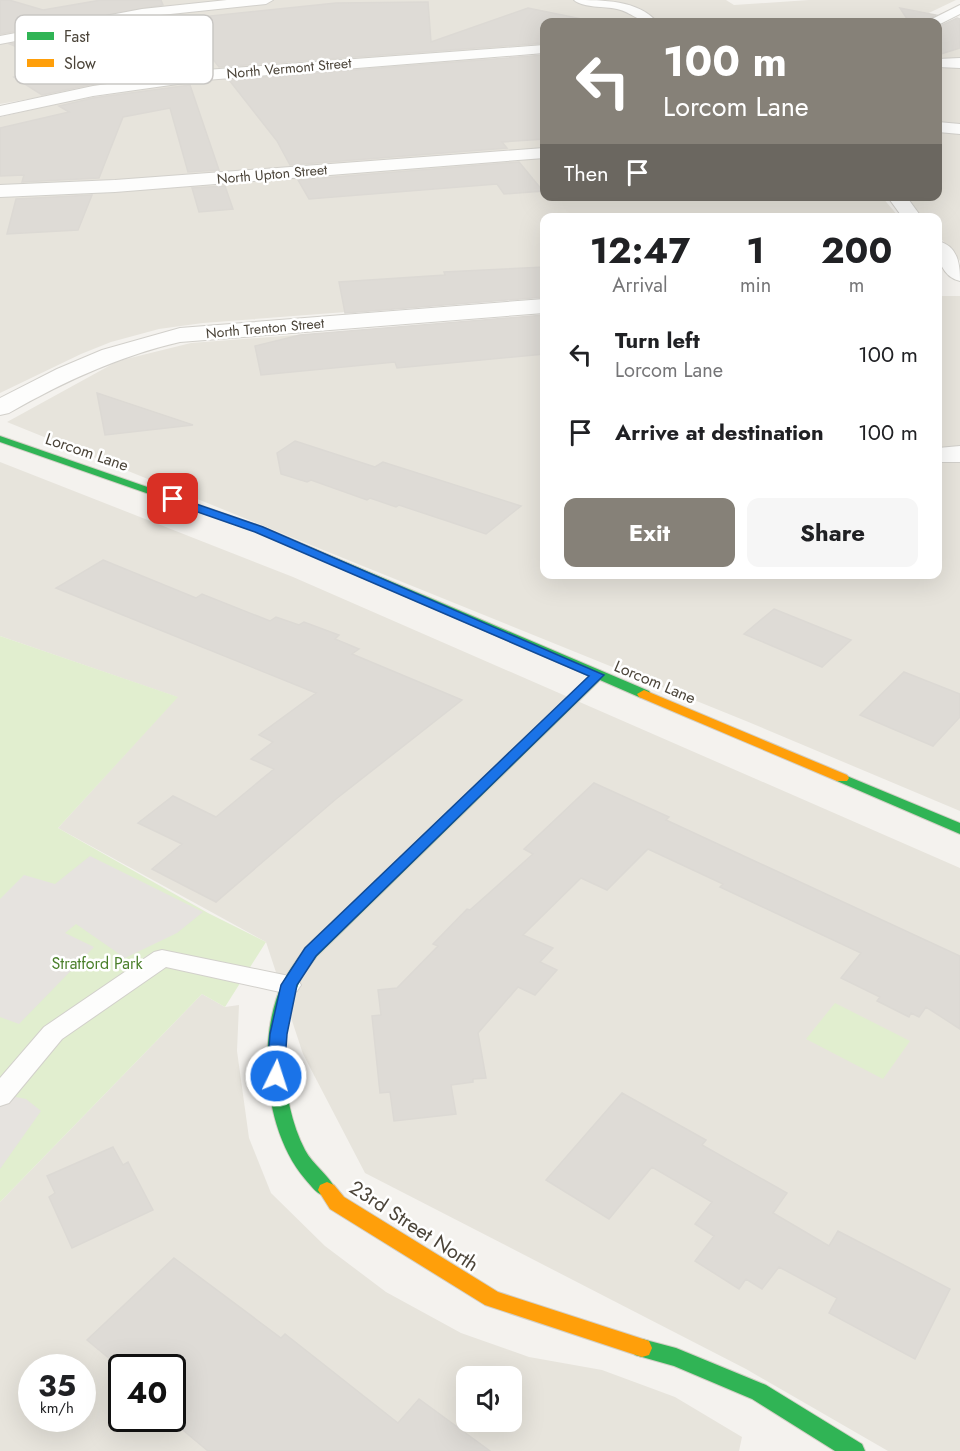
<!DOCTYPE html>
<style>
:root{--surface:#fff;--page:#f6f6f6;--text:#202124;--muted:#757577;--accent:#868178}
body{margin:0;font-family:Jost,sans-serif;background:var(--page);color:var(--text);height:100vh;display:flex;flex-direction:column;font-size:22px;white-space:nowrap}
*{box-sizing:border-box;margin:0}
p{font-size:20px;color:var(--muted)}
.icon{flex:none;width:33px;height:33px;fill:none;stroke:currentColor;stroke-width:2;stroke-linecap:round;stroke-linejoin:round}
.map{position:relative;flex:1;overflow:hidden}
.side{position:absolute;left:540px;top:213px;width:402px;height:366px;display:flex;flex-direction:column;background:var(--surface);border-radius:12px;box-shadow:0 6px 24px #0002}
.side>*{flex:none}
.hud{position:absolute;left:540px;top:18px;width:402px;height:183px;border-radius:12px;box-shadow:0 6px 24px #0002;background:#868178;color:#fff;overflow:hidden}
.tools{position:absolute;left:456px;top:1366px;display:grid;gap:12px}
.tools a{display:grid;place-items:center;width:66px;height:66px;border-radius:12px;background:var(--surface);box-shadow:0 6px 24px #0002;font-size:30px}
.speed{position:absolute;left:18px;top:1354px;display:flex;gap:12px;font-size:30px;font-weight:700;text-align:center}
.speed>*{display:grid;place-content:center;width:78px;height:78px;border-radius:50%;background:var(--surface);box-shadow:0 6px 24px #0002;line-height:1}
.speed small{font-size:15px;font-weight:400}
.speed .limit{border:3px solid #111;border-radius:9px;background:#fff;color:#111}
.pin{position:absolute;display:grid;place-items:center;width:51px;height:51px;color:#fff;margin:-26px;border-radius:12px;box-shadow:0 3px 9px #0006}
.me{position:absolute;width:66px;margin:-33px;rotate:4deg;stroke-linejoin:round;filter:drop-shadow(0 0 4px #0008)}
.turn{display:flex;align-items:center;gap:21px;height:126px;padding:0 24px;font-size:27px}
.turn .icon{width:78px;height:78px;stroke-width:2.5}
.turn b{display:block;font-size:42px;line-height:51px}
.then{display:flex;align-items:center;height:57px;padding:0 24px;background:#0003;gap:12px;font-size:22px}
.eta{display:flex;justify-content:space-evenly;align-items:center;height:102px;text-align:center}
.eta b{font-size:36px;font-weight:700;line-height:42px}
.action{display:flex;gap:12px;margin-top:auto;padding:12px 24px}
.action a{flex:1;height:69px;border-radius:12px;background:var(--accent);color:#fff;font-size:24px;font-weight:700;line-height:69px;text-align:center}
.action a+a{background:var(--page);color:var(--text)}
ul{padding:0;list-style:none}
li{display:flex;align-items:center;gap:18px;height:78px;padding:0 24px}
li div{flex:1}
li b{display:block;font-size:22px}
li em{font-style:normal}
.map>svg:first-child{display:block}
.residential{fill:#e7e4dc;fill-rule:evenodd}
.green{fill:#e1eecf}
.parking{fill:#e6e3df}
.building{fill:#dedbd6;stroke:#dcd9d4;stroke-width:1.5}
.lines{fill:none;stroke-linecap:round;stroke-linejoin:round}
.lane-casing{stroke:#d2d0cb;stroke-width:2}
.street-casing{stroke:#d2d0cb;stroke-width:2}
.fast-casing{stroke:#d3cfc5;stroke-width:2}
.slow-casing{stroke:#d3cfc5;stroke-width:2}
.lane{fill:#fdfdfc;fill-rule:evenodd}
.street{fill:#fdfdfc;fill-rule:evenodd}
.fast{fill:#30b455;fill-rule:evenodd}
.slow{fill:#ff9f0a;fill-rule:evenodd}
.route{fill:#1a73e8;stroke:#114b97;stroke-width:1.5}
.labels{text-anchor:middle;dominant-baseline:central;stroke-width:5;stroke-linejoin:round;paint-order:stroke}
.far-street-label{font-size:14px;fill:#4b4439;stroke:#fff}
.street-label{font-size:16px;fill:#4b4439;stroke:#fff}
.park-label{font-size:16px;fill:#4a7f2a;stroke:#fff}
.near-street-label{font-size:20px;fill:#4b4439;stroke:#fff}
.key{fill:#fff;stroke:#c9c7c4;stroke-width:1.5}
.key-label{font-size:16px;fill:#4b4439}
</style>
<div class="map">
<svg width="960" height="1451" viewBox="0 0 960 1451">
<rect width="100%" height="100%" fill="#f4f2ee"/>
<path class="residential" d="M0 0H726L734 5 809 0H956L910 22H544V44L162 76 0 104Z
M960 18V261L938 235V218L922 217 903 197 938 196V28Z
M486 58 544 63V149L91 184 0 186V117L75 100 201 80Z
M544 157V196L882 197 899 217 544 218V297L203 323 159 329 111 342 81 354 0 393V196Z
M938 296H960V811L746 721 7 422 118 361 191 343 544 316V574H938Z
M0 462 293 577 960 868V1451H888L746 1369 365 1173 303 1054 266 942 58 828 177 697 0 636Z
M202 994 225 1007 239 1005 237 1051 249 1138 271 1193 325 1246 386 1292 461 1333 529 1357 602 1370 675 1397 742 1437 739 1451H0V1202ZM32 1368H82V1419H32ZM122 1368H172V1419H122ZM466 1377H512V1422H466Z"/>
<path class="green" d="M0 636 178 697 58 828 208 913 266 942 225 1007 202 994 0 1202Z
M835 1003 910 1041 883 1079 806 1039Z"/>
<path class="parking" d="M90 856 203 912 177 933 125 958 76 924 65 933 94 947 19 1024 0 1017V899L24 875 55 884Z
M0 1094 26 1099 41 1111 0 1169Z"/>
<path class="building" d="M0 0H9L43 10 101 0H161L163 5 0 34Z
M428 2 431 42 528 8 587 20 583 22H544V43L219 67 181 19 336 3Z
M900 8 936 15 924 22H909Z
M167 17 185 71 93 84 42 95 14 77 23 75 20 73 62 66 10 44Z
M957 18 960 19V48L938 55V27Z
M544 55V139L502 142 507 148 290 165 277 141 229 80Z
M190 85 219 170 188 172 170 108 123 117 99 178 22 182 24 175 0 176V128L69 112 59 106 93 98Z
M519 162 543 191 504 194 497 184 309 199 298 180Z
M225 186 233 209 199 212 192 188Z
M92 195 78 230 7 234 16 199Z
M544 267V297L345 313 339 282 445 275 444 272Z
M544 315V354L397 368 395 362 261 375 255 346 300 335Z
M97 393 193 425 105 435Z
M295 441 375 467 383 462 521 506 486 534 399 505 396 507 370 498 367 500 311 480 307 482 281 474 277 453Z
M103 560 196 598 202 594 270 621 276 617 299 625 304 622 339 635 335 639 359 649 352 654 462 700 336 799 216 902 152 869 182 844 138 823 173 796 216 817 274 769 251 759 273 742 259 735 316 693 56 588Z
M774 609 851 640 822 667 744 634Z
M904 672 960 694V717L933 746 860 715Z
M594 783 669 817 666 820 960 956V1029L926 1007 919 1017 911 1013 909 1017 877 1001 880 997 841 978 861 953 720 887 723 884 648 849 607 890 581 878 523 935 553 948 540 962 557 970 535 995 518 987 478 1033 486 1078 473 1079V1082L451 1085 456 1114 394 1121 390 1092 380 1093 372 1016 381 1015 378 990 397 988 438 946 433 944 467 909 470 910 533 854 524 849Z
M622 1093 706 1140 702 1145 787 1193 773 1213 829 1246 838 1231 950 1289 915 1359 829 1313 837 1298 779 1267 762 1289 746 1279 739 1289 695 1261 714 1236 695 1224 712 1202 652 1167 609 1219 546 1180Z
M113 1147 123 1165 128 1162 153 1210 72 1248 49 1197 55 1193 47 1176Z
M174 1258 281 1338 285 1334 398 1423 419 1399 490 1451H208L172 1421V1368L122 1369 87 1340Z"/>
<g class="lines">
<g class="lane-casing">
<path id="lane" d="M162 950 289 976 297 979 301 985 297 991 289 994 166 967 62 1039 9 1103 0 1106V1078L44 1027 154 952Z"/>
</g>
<g class="street-casing">
<path id="street" d="M227 0H273L266 4 142 17 0 44V36L142 9Z
M574 0C603 0 638 0 657 22 639 24 634 13 617 9 604 6 583 8 574 0Z
M960 5V14L938 25V22H926Z
M544 45V53L206 80 93 96 0 116V106L93 86 206 70Z
M960 58V68L938 67V59Z
M938 122 960 124V134L938 132Z
M544 148V158L115 192 0 197V185L115 180Z
M887 196H906L922 218H903Z
M938 241C958 246 960 264 960 281 942 277 936 257 938 241Z
M544 299V313L180 342C119 356 63 382 9 413L0 415V398L57 369 102 350 180 328Z
M960 446V462H938V448Z"/>
</g>
<g class="fast-casing">
<path id="fast" d="M0 436 263 527 649 691 651 694 644 698 639 697 600 680 317 956C311 965 303 973 299 983 277 1031 281 1104 305 1150 313 1165 329 1175 336 1190L334 1195C320 1200 313 1188 305 1179 264 1131 256 1039 283 982 289 970 298 959 305 948L590 676 255 531 0 442Z
M842 774 960 823V834L837 781 835 778 837 775Z
M642 1339 676 1348 766 1385 862 1444 865 1451H835L752 1399 674 1366 635 1355 632 1348 635 1341Z"/>
</g>
<g class="slow-casing">
<path id="slow" d="M644 690 847 775 849 778 847 781H837L639 697 637 694Z
M327 1182 334 1185 344 1197 498 1292 649 1341 652 1348 649 1355 642 1357 485 1305 330 1209 318 1190 320 1185Z"/>
</g>
<use href="#lane" class="lane"/>
<use href="#street" class="street"/>
<use href="#fast" class="fast"/>
<use href="#slow" class="slow"/>
</g>
<path class="route" d="M173 496 263 527 604 675 316 956 297 985 287 1034 284 1076 282 1080 276 1082 269 1080 267 1076 270 1034 281 985 305 948 589 676 255 532 169 502V497Z"/>
<g class="labels">
<g class="far-street-label">
<text transform="translate(289 68) rotate(-5)">North Vermont Street</text>
<text transform="translate(272 174) rotate(-5)">North Upton Street</text>
<text transform="translate(265 328) rotate(-5)">North Trenton Street</text>
</g>
<g class="street-label">
<text transform="translate(87 452) rotate(19)">Lorcom Lane</text>
<text transform="translate(655 682) rotate(23)">Lorcom Lane</text>
</g>
<g class="park-label">
<text x="97" y="963">Stratford Park</text>
</g>
<g class="near-street-label">
<text transform="translate(414 1226) rotate(33)">23rd Street North</text>
</g>
</g>
<rect x="15" y="15" width="198" height="69" rx="9" class="key"/>
<rect x="27" y="32" width="27" height="8" fill="#30b455"/>
<rect x="27" y="59" width="27" height="8" fill="#ff9f0a"/>
<g class="key-label">
<text x="64" y="42">Fast</text>
<text x="64" y="69">Slow</text>
</g>
</svg>
<div class="tools">
<a><svg class="icon" aria-label="sound" viewBox="0 0 24 24"><path d="M4 9h4l5-4v14l-5-4H4zM17 9q2 3 0 6"/></svg></a>
</div>
<div class="speed"><div>35<small>km/h</small></div><div class="limit">40</div></div>
<div class="pin" style="left:173px;top:499px;background:#d93025"><svg class="icon" aria-label="arrive" viewBox="0 0 24 24"><path d="M6 21V4h12l-3 4 3 4H6"/></svg></div>
<svg class="me" style="left:276px;top:1076px" viewBox="-20 -20 40 40"><circle r="17" fill="#1a73e8" stroke="#fff" stroke-width="3"/><path d="M0-11L8 9 0 5-8 9z" fill="#fff"/></svg>
<div class="hud">
<div class="turn"><svg class="icon" aria-label="left" viewBox="0 0 24 24"><path d="M17 20v-9H6M10 6l-5 5 5 5"/></svg><div><b>100 m</b>Lorcom Lane</div></div>
<div class="then">Then<svg class="icon" aria-label="arrive" viewBox="0 0 24 24"><path d="M6 21V4h12l-3 4 3 4H6"/></svg></div>
</div>
<section class="side">
<div class="eta">
<div><b>12:47</b><p>Arrival</p></div>
<div><b>1</b><p>min</p></div>
<div><b>200</b><p>m</p></div>
</div>
<ul>
<li><svg class="icon" aria-label="left" viewBox="0 0 24 24"><path d="M17 20v-9H6M10 6l-5 5 5 5"/></svg><div><b>Turn left</b><p>Lorcom Lane</p></div><em>100 m</em></li>
<li><svg class="icon" aria-label="arrive" viewBox="0 0 24 24"><path d="M6 21V4h12l-3 4 3 4H6"/></svg><div><b>Arrive at destination</b></div><em>100 m</em></li>
</ul>
<div class="action"><a>Exit</a><a>Share</a></div>
</section>
</div>
